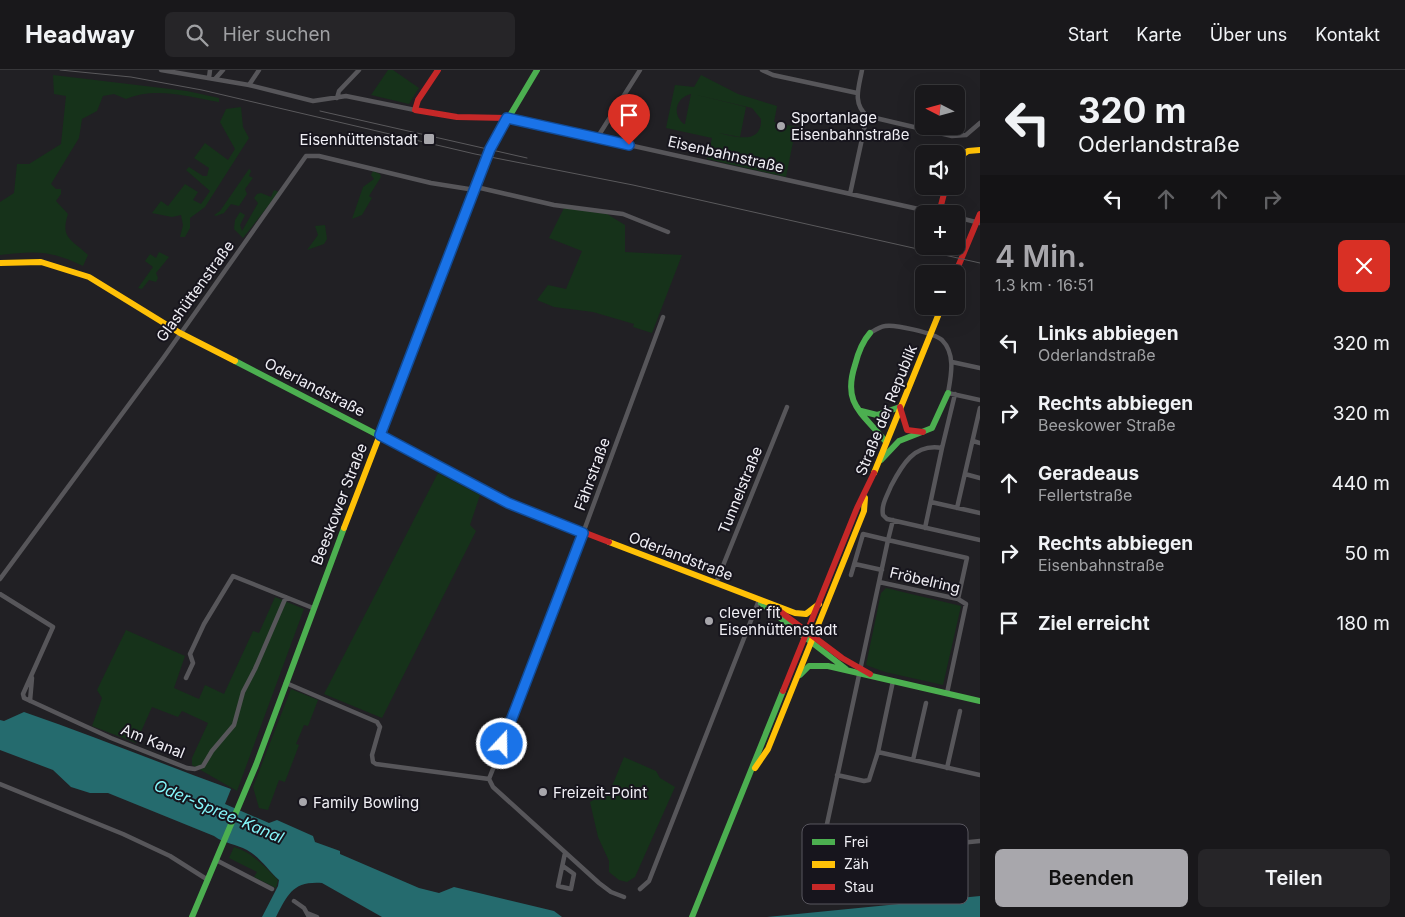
<!DOCTYPE html>
<html lang="de">
<meta charset="utf-8">
<style>
:root{--surface:#19181b;--page:#262528;--text:#f1f3f6;--muted:#9fa0a3;--line:#37373a;--accent:#a8a7ac}
body{margin:0;font-family:Inter,sans-serif;background:var(--page);color:var(--text);height:100vh;display:flex;flex-direction:column;font-size:19px;white-space:nowrap}
*{box-sizing:border-box;margin:0}
p{font-size:16px;color:var(--muted)}
.icon{flex:none;width:28px;height:28px;fill:none;stroke:currentColor;stroke-width:2;stroke-linecap:round;stroke-linejoin:round}
.map{position:relative;flex:1;overflow:hidden}
.side{display:flex;flex-direction:column;background:var(--surface);width:425px}
.side>*{flex:none}
.top-card{background:#19181b;color:var(--text);overflow:hidden}
.needle{width:32px;rotate:276deg}
.tools{position:absolute;left:915px;top:15px;display:grid;gap:10px}
.tools a{display:grid;place-items:center;width:50px;height:50px;border-radius:8px;background:var(--surface);box-shadow:0 5px 20px #0002,0 0 0 1px var(--line);font-size:25px}
.pin{position:absolute;display:grid;place-items:center;width:42px;height:42px;color:#fff;margin:-51px -21px;border-radius:50% 50% 50% 0;rotate:-45deg;box-shadow:0 0 5px #0007}
.pin .icon{rotate:45deg}
.me{position:absolute;width:55px;margin:-28px;rotate:21deg;stroke-linejoin:round;filter:drop-shadow(0 0 4px #0008)}
.turn{display:flex;align-items:center;gap:18px;height:105px;padding:0 15px;font-size:22px}
.turn .icon{width:65px;height:65px;stroke-width:2.5}
.turn b{display:block;font-size:35px;line-height:42px}
.lanes{display:flex;align-items:center;height:48px;padding:0 15px;background:#0003;justify-content:center;gap:25px;direction:ltr}
.lanes .off{opacity:.35}
.round{display:grid;place-items:center;flex:none;width:52px;height:52px;border-radius:8px;background:var(--page)}
.summary{display:flex;align-items:center;justify-content:space-between;height:85px;padding:0 15px}
h1{font-size:30px;font-weight:600;line-height:38px;color:var(--accent)}
.button{display:flex;gap:10px;margin-top:auto;padding:10px 15px}
.button a{flex:1;height:58px;border-radius:8px;background:var(--accent);color:#111;font-size:20px;font-weight:600;line-height:58px;text-align:center}
.button a+a{background:var(--page);color:var(--text)}
ul{padding:0;list-style:none}
li{display:flex;align-items:center;gap:15px;height:70px;padding:0 15px}
li div{flex:1}
li b{display:block;font-size:19px}
li em{font-style:normal}
header{display:flex;align-items:center;gap:30px;box-sizing:border-box;height:70px;padding:0 25px;background:var(--surface);border-bottom:1px solid var(--line)}
header strong{font-size:24px}
nav{display:flex;gap:28px;margin-inline-start:auto;font-size:18px}
.search{width:350px;height:45px;background:var(--page);display:flex;align-items:center;gap:12px;box-sizing:border-box;padding:0 18px;border-radius:8px;color:var(--muted);font-size:19px}
main{display:flex;flex:1;min-height:0}
.map>svg:first-child{display:block}
.green{fill:#16321a;fill-rule:evenodd}
.water{fill:#256b6e}
.lines{fill:none;stroke-linecap:round;stroke-linejoin:round}
.street{stroke:#57565a;stroke-width:4.5}
.fast{stroke:#4caf50;stroke-width:6}
.slow{stroke:#ffc107;stroke-width:6}
.jam{stroke:#c62828;stroke-width:6}
.rail{stroke:#5a595c;stroke-width:1}
.route-casing{stroke:#114b97;stroke-width:12}
.route{stroke:#1a73e8;stroke-width:9}
.poi-dot{fill:#a8a7ac;stroke:#17151d;stroke-width:2}
.labels{text-anchor:middle;dominant-baseline:central;stroke-width:4;stroke-linejoin:round;paint-order:stroke}
.poi-label{font-size:15px;fill:#f0eff5;stroke:#17151d;text-anchor:start}
.street-label{font-size:15px;fill:#f0eff5;stroke:#17151d}
.water-label{font-size:16px;font-style:italic;fill:#85f6fa;stroke:#17151d}
.key{fill:#17151d;stroke:#58565e;stroke-width:1}
.key-label{font-size:14px;fill:#f0eff5}
</style>
<header>
<strong>Headway</strong>
<div class="search"><svg class="icon" aria-label="search" viewBox="0 0 24 24"><circle cx="10" cy="10" r="6"/><path d="M15 15l6 6"/></svg>Hier suchen</div>
<nav><a>Start</a><a>Karte</a><a>Über uns</a><a>Kontakt</a></nav>
</header>
<main>
<div class="map">
<svg width="980" height="847" viewBox="0 0 980 847">
<rect width="100%" height="100%" fill="#212024"/>
<path class="green" d="M388 0H393L419 18 409 34 371 25Z
M53 5 187 21 219 28V32C189 27 156 16 126 29L114 24 103 26 97 41 82 49 79 68 51 114 56 119H61V124L56 131 68 144C60 168 71 169 88 185L83 196C50 180 36 181 0 185V132L14 123 17 94H29L61 74 66 26 54 24Z
M701 5 738 24 777 36 774 52 796 57 786 107 707 89 712 68 666 58 675 15 694 17ZM691 24 685 54H684C672 45 675 28 691 24ZM693 24 752 38 761 49C762 75 735 67 719 63L740 67 746 37Z
M241 37 243 57 249 68 205 137 190 148V158L185 167H180L183 155 181 145 172 147 152 143 161 131 168 136 185 114 198 122 193 130 201 134 210 121 186 100 189 97 203 106H207L209 98 194 88 205 73 228 90 235 79 220 52 226 39Z
M249 99 251 101 249 106 253 108 245 119 247 124 239 136 231 134 224 143 216 146 214 145 220 141Z
M373 101 380 104 381 107 369 126 372 128 362 145 352 149 363 117 374 109 371 105Z
M274 120 279 122 243 168 234 159 235 150 240 142 245 145 240 155 242 161 258 133 254 128 257 124 261 123 271 127Z
M564 138 607 144 625 155V182L682 185 652 263 633 257 634 254 593 242 554 237 537 230 548 215 566 219 582 181 549 168Z
M325 155 327 169 324 174 307 180 318 165 315 156Z
M159 182 169 187 156 203 158 208 156 212 149 210 142 219 138 218 153 197 145 191 150 184 156 188Z
M438 403 480 425 470 455 476 461 382 648 324 624Z
M886 518 961 536 943 615 885 602 866 595 881 523Z
M275 527 304 539 237 721 192 695V688L208 653 182 641 178 647 152 637 136 673 92 656 102 628 97 620 126 560 185 586 174 618 199 629 205 615 224 624 253 561 259 563Z
M291 619 318 630 308 656 304 655 296 674 299 675 285 712 279 710 268 740 259 738 253 717Z
M624 687 656 701 660 708 675 717 635 807 627 812 619 810 609 802V791L598 767 590 732 610 721Z
M234 777C253 783 264 796 278 810L276 818 254 807 257 802 229 788Z"/>
<path class="water" d="M24 642C94 666 162 694 231 719L225 734 269 753 277 750 313 766 315 772 340 781V784L419 818 439 823 454 817 554 841 562 847H382L322 813C293 811 288 824 276 847H262L278 816 279 810C268 800 260 787 247 780 236 774 225 774 214 766L108 723H90L71 717 53 700 0 680V650L4 651Z
M980 826V847H767Z"/>
<g class="lines">
<path class="street" d="M161 0 249 15 313 31 346 26 415 40
M762 0 773 5 857 23
M209 8 210 0
M215 9 223 0
M249 15 259 0
M337 28 339 21 359 0
M867 46 952 66 966 65 980 53
M507 48 941 144
M597 68 640 0
M476 117 554 135 623 144 668 162
M850 124 867 46C852 33 859 17 862 0
M956 147 980 153
M870 263C875 260 879 257 885 256 894 254 934 263 942 270 956 284 951 306 948 323L980 330
M952 292 980 298
M973 371 980 373
M942 378 955 324
M965 404 980 408
M931 432 980 443
M957 438 980 338
M925 458 942 378C914 373 902 395 891 416 887 426 881 435 883 445L887 449 980 470
M855 494 882 500
M851 505 863 464 888 470 893 450
M0 509 164 287 306 86H319L431 113 475 120
M879 512 888 470 967 488 958 529
M716 513 787 337
M0 524 53 557 23 624 24 628 111 668 187 698 195 699 203 696 212 681 234 655 243 622 255 599 286 527
M186 608 193 593 190 584 204 554 233 506 313 538
M893 611 878 682 980 705
M286 613 377 652 380 657 372 685 373 692 376 694 489 709
M947 623 966 534 958 529 879 512 824 768 826 771 879 781 980 771
M30 631 32 608
M913 690 926 633
M947 698 960 641
M837 705 864 711 869 710 878 682
M0 714 123 764 170 786 208 810
M216 790 272 819
M563 796 574 804 571 819 558 816 565 783
M640 819 649 811 759 530
M624 827 611 822 599 813 493 717 489 709 539 582 663 247
M294 831 304 838 309 847
M307 843 317 847"/>
<path class="fast" d="M443 201 490 79 537 0
M870 263C862 272 858 283 855 295 842 335 863 343 886 372
M235 291 459 407
M861 341 877 345 900 337
M881 390 899 371 932 358 948 323
M761 533 846 599
M800 605 809 596H828L980 631
M192 847 256 695 344 458
M692 847 783 621"/>
<path class="slow" d="M956 89 968 81 980 80
M0 193 41 192 89 207 180 263 235 291
M874 403 942 236
M344 458 443 201
M609 472 795 543 806 544 819 534
M755 698 768 679 864 441 865 428"/>
<path class="jam" d="M438 0 418 30 415 40 457 47 507 48
M939 143 946 116
M955 204 980 144
M900 337 907 360 923 362
M459 407 508 433 609 472
M778 540 842 588 870 604
M783 621 857 438 874 403"/>
<path class="rail" d="M60 0 131 7 202 20 475 84 633 115 980 193
M320 41 527 88"/>
</g>
<g class="lines">
<g class="route-casing">
<path id="route" d="M502 674 583 463 508 433 380 365 490 79 507 48 629 75"/>
</g>
<use href="#route" class="route"/>
</g>
<g class="poi-dot">
<circle cx="781" cy="56" r="5"/>
<rect x="423" y="63" width="12" height="12" rx="2.5"/>
<circle cx="709" cy="551" r="5"/>
<circle cx="543" cy="722" r="5"/>
<circle cx="303" cy="732" r="5"/>
</g>
<g class="labels">
<g class="poi-label">
<text x="791" y="47">Sportanlage<tspan x="791" dy="17">Eisenbahnstraße</tspan></text>
<text x="418" y="69" text-anchor="end">Eisenhüttenstadt</text>
<text x="719" y="542">clever fit<tspan x="719" dy="17">Eisenhüttenstadt</tspan></text>
<text x="553" y="722">Freizeit-Point</text>
<text x="313" y="732">Family Bowling</text>
</g>
<g class="street-label">
<text transform="translate(726 84) rotate(13)">Eisenbahnstraße</text>
<text transform="translate(195 221) rotate(-54)">Glashüttenstraße</text>
<text transform="translate(315 317) rotate(27)">Oderlandstraße</text>
<text transform="translate(886 340) rotate(-68)">Straße der Republik</text>
<text transform="translate(592 404) rotate(-70)">Fährstraße</text>
<text transform="translate(740 420) rotate(-68)">Tunnelstraße</text>
<text transform="translate(339 434) rotate(-69)">Beeskower Straße</text>
<text transform="translate(681 486) rotate(21)">Oderlandstraße</text>
<text transform="translate(925 510) rotate(13)">Fröbelring</text>
<text transform="translate(153 671) rotate(22)">Am Kanal</text>
</g>
<g class="water-label">
<text transform="translate(219 741) rotate(23)">Oder-Spree-Kanal</text>
</g>
</g>
<rect x="802" y="754" width="166" height="80" rx="8" class="key"/>
<rect x="812" y="769" width="23" height="6" fill="#4caf50"/>
<rect x="812" y="791" width="23" height="7" fill="#ffc107"/>
<rect x="812" y="814" width="23" height="6" fill="#c62828"/>
<g class="key-label">
<text x="844" y="777">Frei</text>
<text x="844" y="799">Zäh</text>
<text x="844" y="822">Stau</text>
</g>
</svg>
<div class="tools">
<a><svg class="needle" viewBox="-14 -14 28 28"><path d="M0-13l5 13h-10z" fill="#e53935"/><path d="M0 13l5-13h-10z" fill="#9fa0a3"/></svg></a>
<a><svg class="icon" aria-label="sound" viewBox="0 0 24 24"><path d="M4 9h4l5-4v14l-5-4H4zM17 9q2 3 0 6"/></svg></a>
<a>+</a>
<a>−</a>
</div>
<div class="pin" style="left:629px;top:75px;background:#d93025"><svg class="icon" aria-label="arrive" viewBox="0 0 24 24"><path d="M6 21V4h12l-3 4 3 4H6"/></svg></div>
<svg class="me" style="left:502px;top:674px" viewBox="-20 -20 40 40"><circle r="17" fill="#1a73e8" stroke="#fff" stroke-width="3"/><path d="M0-11L8 9 0 5-8 9z" fill="#fff"/></svg>
</div>
<section class="side">
<div class="top-card">
<div class="turn"><svg class="icon" aria-label="left" viewBox="0 0 24 24"><path d="M17 20v-9H6M10 6l-5 5 5 5"/></svg><div><b>320 m</b>Oderlandstraße</div></div>
<div class="lanes"><svg class="icon" aria-label="left" viewBox="0 0 24 24"><path d="M17 20v-9H6M10 6l-5 5 5 5"/></svg><svg class="icon off" aria-label="ahead" viewBox="0 0 24 24"><path d="M12 20V5M6 11l6-6 6 6"/></svg><svg class="icon off" aria-label="ahead" viewBox="0 0 24 24"><path d="M12 20V5M6 11l6-6 6 6"/></svg><svg class="icon off" aria-label="right" viewBox="0 0 24 24"><path d="M7 20v-9h11M14 6l5 5-5 5"/></svg></div>
</div>
<div class="summary"><div><h1>4 Min.</h1><p>1.3 km · 16:51</p></div><a class="round" style="background:#d93025;color:#fff"><svg class="icon" aria-label="close" viewBox="0 0 24 24"><path d="M6 6l12 12M18 6L6 18"/></svg></a></div>
<ul>
<li><svg class="icon" aria-label="left" viewBox="0 0 24 24"><path d="M17 20v-9H6M10 6l-5 5 5 5"/></svg><div><b>Links abbiegen</b><p>Oderlandstraße</p></div><em>320 m</em></li>
<li><svg class="icon" aria-label="right" viewBox="0 0 24 24"><path d="M7 20v-9h11M14 6l5 5-5 5"/></svg><div><b>Rechts abbiegen</b><p>Beeskower Straße</p></div><em>320 m</em></li>
<li><svg class="icon" aria-label="ahead" viewBox="0 0 24 24"><path d="M12 20V5M6 11l6-6 6 6"/></svg><div><b>Geradeaus</b><p>Fellertstraße</p></div><em>440 m</em></li>
<li><svg class="icon" aria-label="right" viewBox="0 0 24 24"><path d="M7 20v-9h11M14 6l5 5-5 5"/></svg><div><b>Rechts abbiegen</b><p>Eisenbahnstraße</p></div><em>50 m</em></li>
<li><svg class="icon" aria-label="arrive" viewBox="0 0 24 24"><path d="M6 21V4h12l-3 4 3 4H6"/></svg><div><b>Ziel erreicht</b></div><em>180 m</em></li>
</ul>
<div class="button"><a>Beenden</a><a>Teilen</a></div>
</section>
</main>
